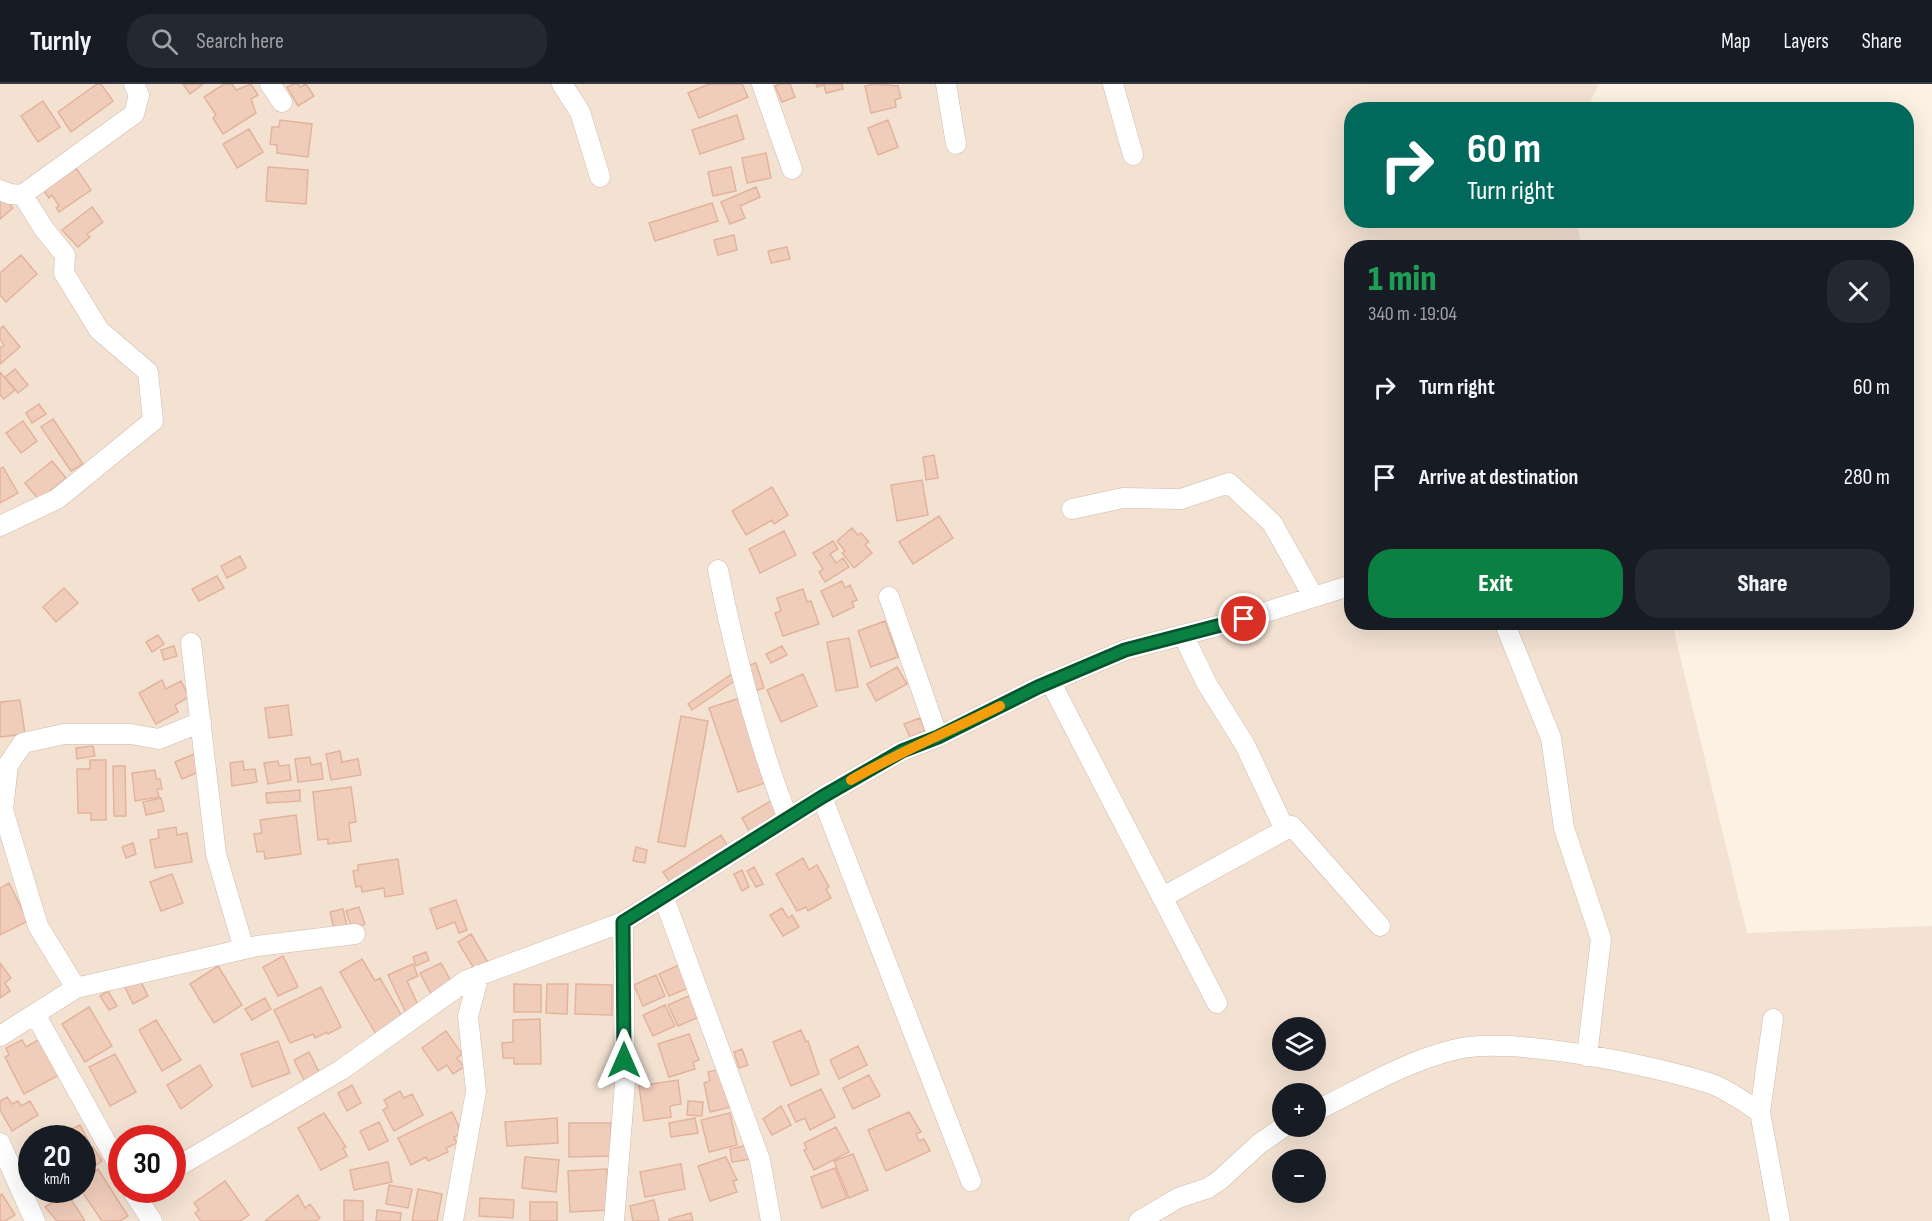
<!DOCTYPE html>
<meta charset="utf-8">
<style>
:root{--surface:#171b24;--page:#242831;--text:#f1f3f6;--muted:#9ea1a6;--line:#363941;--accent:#0b8043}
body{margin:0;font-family:"Sofia Sans Condensed",sans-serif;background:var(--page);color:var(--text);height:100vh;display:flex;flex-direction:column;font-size:22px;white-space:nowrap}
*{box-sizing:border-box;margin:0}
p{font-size:20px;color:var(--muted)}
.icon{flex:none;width:33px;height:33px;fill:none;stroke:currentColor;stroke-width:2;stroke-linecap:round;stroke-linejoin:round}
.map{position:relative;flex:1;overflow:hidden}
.drawer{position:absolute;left:1344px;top:156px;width:570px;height:390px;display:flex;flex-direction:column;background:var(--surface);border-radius:24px;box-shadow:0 6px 24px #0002}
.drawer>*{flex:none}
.hud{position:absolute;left:1344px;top:18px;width:570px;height:126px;border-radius:24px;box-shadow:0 6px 24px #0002;background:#00695c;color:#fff;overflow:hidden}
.fabs{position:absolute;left:1272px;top:933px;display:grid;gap:12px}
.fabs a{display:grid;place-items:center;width:54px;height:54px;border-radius:50%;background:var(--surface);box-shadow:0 6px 24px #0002;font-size:30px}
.speed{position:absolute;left:18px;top:1041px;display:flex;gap:12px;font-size:30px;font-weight:700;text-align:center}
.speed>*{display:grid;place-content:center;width:78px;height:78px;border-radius:50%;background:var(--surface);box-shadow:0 6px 24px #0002;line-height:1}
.speed small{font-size:15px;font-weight:400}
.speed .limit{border:9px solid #d22;background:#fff;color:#111}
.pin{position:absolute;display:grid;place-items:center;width:51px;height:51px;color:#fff;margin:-26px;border:3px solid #fff;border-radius:50%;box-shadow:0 2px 6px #0007}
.me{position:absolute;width:66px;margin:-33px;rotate:0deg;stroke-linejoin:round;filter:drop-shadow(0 0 4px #0008)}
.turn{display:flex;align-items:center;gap:21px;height:126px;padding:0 24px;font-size:27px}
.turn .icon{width:78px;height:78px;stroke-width:2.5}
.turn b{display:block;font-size:42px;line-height:51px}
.round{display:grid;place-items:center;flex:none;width:63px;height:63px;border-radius:24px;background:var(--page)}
.summary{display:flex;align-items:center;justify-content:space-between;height:102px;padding:0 24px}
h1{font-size:36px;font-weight:800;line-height:45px;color:#1e9e55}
.cta{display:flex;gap:12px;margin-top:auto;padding:12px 24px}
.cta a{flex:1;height:69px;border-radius:24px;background:var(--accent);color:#fff;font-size:24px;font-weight:800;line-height:69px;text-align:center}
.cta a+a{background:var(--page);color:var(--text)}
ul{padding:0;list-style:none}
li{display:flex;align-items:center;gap:18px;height:90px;padding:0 24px}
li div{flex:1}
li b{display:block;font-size:22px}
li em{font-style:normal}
header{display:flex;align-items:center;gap:36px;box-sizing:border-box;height:84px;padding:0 30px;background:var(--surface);border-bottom:2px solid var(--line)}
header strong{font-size:28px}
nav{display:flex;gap:33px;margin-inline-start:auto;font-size:21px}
.search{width:420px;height:54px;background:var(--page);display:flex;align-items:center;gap:15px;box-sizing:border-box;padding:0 21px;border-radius:24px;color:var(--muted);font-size:22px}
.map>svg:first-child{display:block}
.residential{fill:#f3e2d2;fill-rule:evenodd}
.building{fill:#f0cdbb;stroke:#e3b39c;stroke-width:1.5}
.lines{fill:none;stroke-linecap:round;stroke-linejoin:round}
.minor-casing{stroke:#cfbaad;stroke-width:21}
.minor{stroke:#fff;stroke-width:20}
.route-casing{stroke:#07532c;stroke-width:15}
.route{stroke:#0b8043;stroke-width:10}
.slow{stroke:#f59e0b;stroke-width:10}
</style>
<header>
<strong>Turnly</strong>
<div class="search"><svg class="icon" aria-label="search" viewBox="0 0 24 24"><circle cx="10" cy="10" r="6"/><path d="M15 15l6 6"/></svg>Search here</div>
<nav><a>Map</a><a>Layers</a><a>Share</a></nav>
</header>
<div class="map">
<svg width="1932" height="1137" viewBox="0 0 1932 1137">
<rect width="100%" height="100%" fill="#fcf1e3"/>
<path class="residential" d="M0 0H1599L1587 25 1352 26V136L1576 137 1582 163 1352 164V538L1672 539 1747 849 1932 842V1137H0ZM1282 944H1316V976H1282ZM1282 1010H1316V1042H1282ZM32 1054H82V1106H32ZM122 1054H172V1106H122ZM1282 1076H1316V1108H1282Z"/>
<path class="building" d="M97 0H101L113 17 71 48 58 28Z
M183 0H203L190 10Z
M224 0H232L236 6 251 0 258 11 251 15 256 29 223 50 213 34 216 31 204 13Z
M293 0H298L300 3 306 0 314 12 298 22 287 3Z
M709 0H742L748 13 699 34 688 9Z
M780 0H790L795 13 782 18 775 2Z
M816 0H842L843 5 826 9 824 1 817 3Z
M875 0 898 2 901 14 895 16 896 23 871 29 865 2Z
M43 17 60 43 38 58 21 32Z
M737 31 744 55 700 70 692 46Z
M280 36 312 40 308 73 277 69V61L270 60 272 43H279Z
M888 36 898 63 878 71 868 44Z
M249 45 263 68 237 84 223 60Z
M766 69 771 94 747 99 742 74Z
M268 83 308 86 306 120 266 117Z
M731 83 736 107 713 112 708 88Z
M76 84 91 106 59 128 56 124 59 122 52 111 49 114 44 107Z
M756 103 760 113 740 122 745 134 730 140 721 118Z
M0 109 13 124 0 135Z
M712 119 718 137 655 157 649 139Z
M92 123 103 138 87 150 90 153 78 163 62 146Z
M734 151 737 166 718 171 714 156Z
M787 163 790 175 771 179 768 167Z
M21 171 37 190 6 218 0 211V189Z
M3 242 20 263 0 280V264L4 261 0 255V245Z
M15 285 28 301 18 309 5 293Z
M0 288 15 306 4 315 0 311Z
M39 320 46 330 32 339 26 329Z
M53 335 83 380 71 387 41 343Z
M23 337 37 357 21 369 6 349Z
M934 371 938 394 926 396 923 373Z
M52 377 66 394 39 416 25 399Z
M3 383 18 409 0 419V385Z
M922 396 928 431 897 437 891 401Z
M772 403 788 431 774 440 772 436 746 451 732 427Z
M939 432 953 454 913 480 899 458Z
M852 444 858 451 861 449 869 458 865 461 872 469 854 484 842 469 845 467 837 457Z
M784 447 796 471 760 489 749 465Z
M833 457 838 465 830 470 836 479 843 474 849 483 825 498 819 488 823 485 813 469Z
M240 472 246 484 227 494 221 482Z
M217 492 224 504 199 517 192 505Z
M842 497 845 504 850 501 857 516 852 518 854 523 833 533 821 507Z
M64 504 78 519 56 538 43 523Z
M803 505 807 518 811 517 819 540 783 552 775 529 781 527 777 514Z
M885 537 898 573 871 583 858 547Z
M158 551 164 560 152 568 146 558Z
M849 554 858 603 836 607 827 558Z
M174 562 177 572 164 576 161 566Z
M782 562 787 571 771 579 766 570Z
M756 579 764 604 751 608 743 583Z
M897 583 907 600 876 617 867 600Z
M736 587 740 593 692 626 688 620Z
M803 590 817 622 781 638 767 606Z
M162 596 166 605 181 597 189 613 175 621 178 628 156 640 139 609Z
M743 613 771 697 738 708 709 624Z
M20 616 25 650 0 653V618Z
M288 621 292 651 269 654 265 624Z
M681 632 708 637 685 763 658 758Z
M920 634 925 647 910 653 904 640Z
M93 662 95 672 77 675 76 664Z
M340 667 342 678 358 675 361 691 331 696 326 670Z
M194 670 201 687 182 695 175 678Z
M310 673 311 681 321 679 323 695 298 698 295 675Z
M90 676H106V736H91V729H78L77 685H90Z
M243 677 244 686 255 685 257 698 232 702 230 679Z
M278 677 279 682 289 681 291 696 268 700 264 679Z
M113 682H125L126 732H114Z
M155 686 156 695H160L162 705H157L159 713 135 717 132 689Z
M351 703 356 738 349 739 351 757 328 760V755L318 756 313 708Z
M300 706V717L267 719 266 709Z
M161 714 164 727 146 731 143 718Z
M774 715 784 732 751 750 742 734Z
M296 731 301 770 265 775 264 767 257 768 254 750 262 749 260 736Z
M176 743 177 751 187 749 192 778 155 784 150 756 159 754 158 746Z
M721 751 729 765 672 801 663 788Z
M133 759 136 770 126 774 122 763Z
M636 763 647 766 645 779 633 777Z
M803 774 809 786 817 781 829 803 826 805 831 814 808 827 806 823 797 827 776 790Z
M398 775 403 810 385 813 384 804 362 808 361 802 356 803 353 787 358 786V781Z
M754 783 763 800 756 803 747 787Z
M742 786 749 803 742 807 734 790Z
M172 790 183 819 161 827 150 798Z
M9 799 28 837 0 851V804Z
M456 816 467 846 459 849 455 838 437 845 430 825Z
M359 823 365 840 352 845 346 827Z
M782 824 788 834 792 831 799 843 783 852 770 831Z
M343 825 348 846 335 849 330 828Z
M471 850 489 880 476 888 458 858Z
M426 868 429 876 416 882 413 873Z
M283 872 298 903 278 912 263 883Z
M362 875 375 897 380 894 404 936 377 952 340 888Z
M0 879 11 894 5 899 10 907 0 914Z
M441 879 453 901 432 912 420 889Z
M683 879 693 902 669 912 659 890Z
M413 880 418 892 407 897 419 923 406 929 388 891Z
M218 882 242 921 214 939 190 900Z
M656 891 665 912 643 922 634 901Z
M140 896 148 912 133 920 125 903Z
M514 900 541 901V928H514Z
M547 900H568L567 930 546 929Z
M576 900 612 901V931L575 930Z
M321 903 341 943 328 950 327 948 315 954 313 950 290 959 274 926Z
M108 907 117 922 109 926 100 912Z
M691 911 701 932 678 942 668 921Z
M265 914 271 925 252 936 245 925Z
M665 921 675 942 653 952 643 931Z
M89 923 112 962 85 978 62 940Z
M540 935 541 980H514V974H503L502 959 513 958V936Z
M156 936 181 976 162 987 139 946Z
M801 946 806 958 808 957 819 990 791 1002 773 958Z
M446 947 462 970 457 974 464 983 453 990 447 981 438 987 422 964Z
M689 950 699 976 693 978 695 985 669 993 658 960Z
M40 955 59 991 24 1010 5 973 9 971 6 964 22 956 26 963Z
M278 957 290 989 252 1003 241 970Z
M858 962 867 981 839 995 830 976Z
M742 965 748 981 739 984 734 968Z
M309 968 321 992 306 1000 294 976Z
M115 970 136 1008 110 1022 89 983Z
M200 981 212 1002 181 1025 167 1001Z
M721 985 731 1023 710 1028 704 999 710 997 708 988Z
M869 991 880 1012 853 1025 843 1004Z
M678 996 681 1020 670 1022 671 1033 644 1037 639 1002Z
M352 1001 361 1019 347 1027 338 1009Z
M821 1005 835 1033 810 1046 805 1034 796 1038 788 1021Z
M400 1007 404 1014 412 1010 423 1031 394 1047 383 1026 388 1023 384 1016Z
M7 1013 12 1020 18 1017 21 1022 30 1017 38 1031 12 1047 0 1026V1017Z
M688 1017 703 1018 702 1032 687 1031Z
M781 1022 791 1041 772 1051 763 1035Z
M452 1028 462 1049 454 1053 457 1059 446 1064 448 1068 428 1077 426 1073 411 1081 398 1054Z
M909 1028 921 1048 916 1050 919 1057 924 1055 930 1067 886 1087 868 1046Z
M324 1029 346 1063 343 1064 347 1072 321 1086 298 1044Z
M730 1029 737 1061 709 1068 701 1036Z
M557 1034 558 1059 507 1062 505 1038Z
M695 1034 698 1049 671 1053 669 1039Z
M379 1038 388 1057 369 1066 360 1047Z
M569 1039H611V1072L569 1073Z
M80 1041 91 1062 82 1066V1054H54Z
M836 1043 849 1068 814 1086 804 1066 807 1065 804 1059Z
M749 1061 751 1075 732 1078 730 1065Z
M93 1063 102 1077 82 1091V1070Z
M853 1070 868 1106 849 1114 834 1077Z
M525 1073 559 1076 556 1108 522 1104Z
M726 1073 737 1096 733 1097 737 1108 710 1117 698 1082Z
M388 1078 392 1098 354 1106 350 1086Z
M681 1080 685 1105 645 1113 640 1088Z
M835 1084 847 1114 822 1124 811 1093Z
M98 1085 128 1132 120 1137H102L81 1106 82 1096Z
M607 1085 608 1126 570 1128 568 1087Z
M225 1097 249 1131 240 1137H201L195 1129 199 1126 194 1119Z
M389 1101 412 1105 408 1124 386 1120Z
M418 1105 442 1110 437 1137H412Z
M67 1109 85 1137H57L45 1123Z
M2 1110 15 1131 5 1137H0V1111Z
M298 1111 305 1124 310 1120 320 1134 316 1137H265Z
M480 1114 514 1116 513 1134 479 1132Z
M344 1116 363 1117V1137H344Z
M654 1116 659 1137H633L630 1122Z
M530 1118H557V1137H530Z
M377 1126 401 1129 400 1137H376Z
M691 1129 693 1137H669V1135Z"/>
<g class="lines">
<g class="minor-casing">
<path id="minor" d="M270 0 282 18
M562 0 580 28 600 93
M762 0 792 85
M946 0 956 60
M1113 0 1133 71
M0 106 10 110 22 111 134 30 139 11 134 0
M1072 425 1123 414 1181 415 1229 399 1272 439 1313 512
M0 442 57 415 153 337 148 288 99 246 64 189 65 171 44 145 22 110
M718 486C735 571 757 655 788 735
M889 513 938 653
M1504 538 1551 654 1564 744 1601 855 1587 972
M1183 551 1207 600 1245 661 1285 746
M191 559 216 770 244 865
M1050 597 1217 919
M822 713 971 1097
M1163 813 1292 742 1380 842
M664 814 760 1076 771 1137
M76 904 38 842 3 726 8 681 23 659 64 650H131L159 655 201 638
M35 930 122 1087
M0 952 76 904 257 862 355 850
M1316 1027C1360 1005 1405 978 1453 966 1509 951 1652 981 1709 999 1727 1005 1744 1018 1760 1028L1780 1137
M1760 1028 1773 935
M0 1059 35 1137
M172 1086 341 986 467 896 623 838 822 713 902 667 938 653 1038 603 1125 566 1244 535 1352 501
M132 1106 152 1137
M453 1137 476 1007 468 932 479 891
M614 1137 625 999 623 838
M1139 1137 1178 1114 1208 1104 1220 1096 1259 1060 1285 1042"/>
</g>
<use href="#minor" class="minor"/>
</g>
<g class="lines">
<g class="route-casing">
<path id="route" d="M624 976 623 838 822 713 902 667 938 653 1038 603 1125 566 1244 535"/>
</g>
<use href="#route" class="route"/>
<path class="slow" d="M851 696C899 668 950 647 1000 622"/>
</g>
</svg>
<div class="fabs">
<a><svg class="icon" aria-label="layers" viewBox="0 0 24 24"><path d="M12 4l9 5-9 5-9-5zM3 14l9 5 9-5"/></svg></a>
<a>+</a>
<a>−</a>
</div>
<div class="speed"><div>20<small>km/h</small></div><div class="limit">30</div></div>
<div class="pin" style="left:1244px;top:535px;background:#d93025"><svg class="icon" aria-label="arrive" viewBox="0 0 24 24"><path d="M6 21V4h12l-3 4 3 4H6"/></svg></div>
<svg class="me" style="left:624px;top:976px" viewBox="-20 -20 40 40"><path d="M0-17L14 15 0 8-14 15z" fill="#0b8043" stroke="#fff" stroke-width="4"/></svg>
<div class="hud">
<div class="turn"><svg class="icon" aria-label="right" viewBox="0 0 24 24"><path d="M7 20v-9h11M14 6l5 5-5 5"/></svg><div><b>60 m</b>Turn right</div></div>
</div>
<section class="drawer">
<div class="summary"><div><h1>1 min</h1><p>340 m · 19:04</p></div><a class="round"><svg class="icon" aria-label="close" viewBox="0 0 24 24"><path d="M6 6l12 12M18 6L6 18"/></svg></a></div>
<ul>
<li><svg class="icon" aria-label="right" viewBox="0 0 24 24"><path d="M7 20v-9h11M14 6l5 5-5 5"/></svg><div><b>Turn right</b></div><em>60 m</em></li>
<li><svg class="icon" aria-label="arrive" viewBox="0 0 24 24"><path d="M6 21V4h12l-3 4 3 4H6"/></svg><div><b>Arrive at destination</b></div><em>280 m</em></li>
</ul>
<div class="cta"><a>Exit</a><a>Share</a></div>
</section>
</div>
